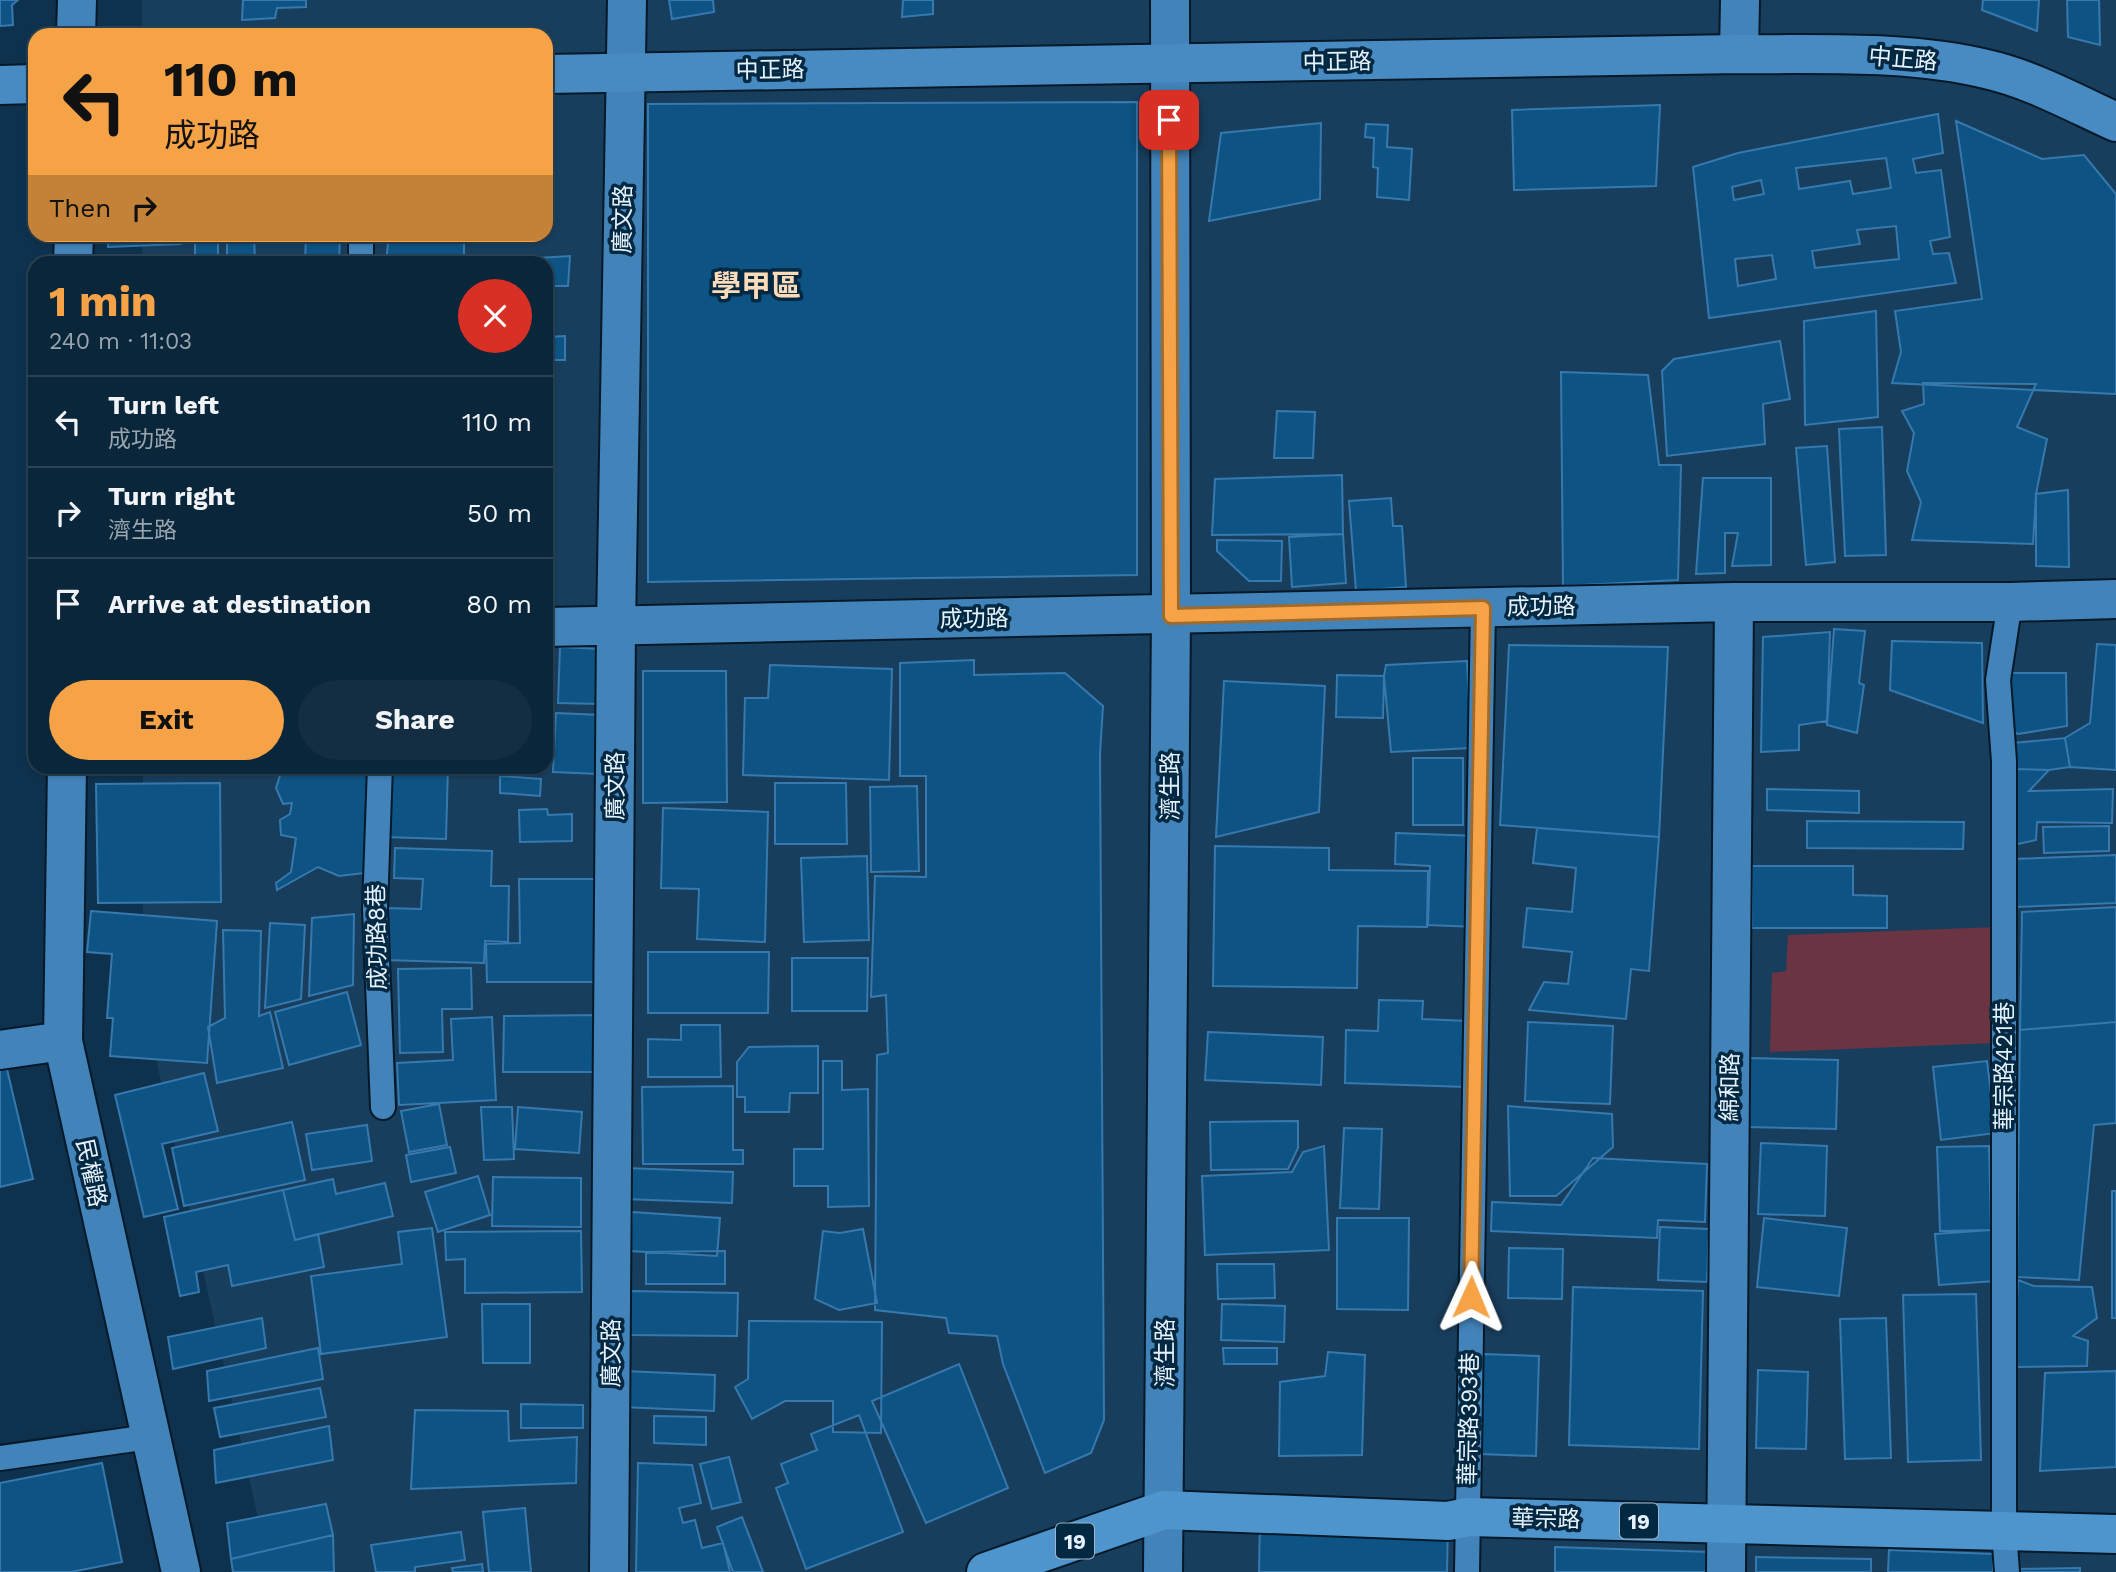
<!DOCTYPE html>
<meta charset="utf-8">
<style>
:root{--surface:#0a263a;--page:#132e42;--text:#f1f3f6;--muted:#99a5af;--line:#2a4354;--accent:#f5a346}
body{margin:0;font-family:"Work Sans","Noto Sans TC",sans-serif;background:var(--page);color:var(--text);height:100vh;display:flex;flex-direction:column;font-size:26px;white-space:nowrap}
*{box-sizing:border-box;margin:0}
p{font-size:23px;color:var(--muted)}
.icon{flex:none;width:38px;height:38px;fill:none;stroke:currentColor;stroke-width:2;stroke-linecap:round;stroke-linejoin:round}
.map{position:relative;flex:1;overflow:hidden}
.drawer{position:absolute;left:28px;top:256px;width:525px;height:518px;display:flex;flex-direction:column;background:var(--surface);border-radius:21px;box-shadow:0 2px 5px #0004,0 0 0 2px var(--line)}
.drawer>*{flex:none}
.guide{position:absolute;left:28px;top:28px;width:525px;height:214px;border-radius:21px;box-shadow:0 2px 5px #0004,0 0 0 2px var(--line);background:#f5a346;color:#111;overflow:hidden}
.pin{position:absolute;display:grid;place-items:center;width:60px;height:60px;color:#fff;margin:-30px;border-radius:14px;box-shadow:0 4px 10px #0006}
.me{position:absolute;width:77px;margin:-38px;rotate:1deg;stroke-linejoin:round;filter:drop-shadow(0 0 5px #0008)}
.turn{display:flex;align-items:center;gap:24px;height:147px;padding:0 21px;font-size:32px}
.turn .icon{width:91px;height:91px;stroke-width:2.5}
.turn b{display:block;font-size:49px;line-height:60px}
.then{display:flex;align-items:center;height:66px;padding:0 21px;background:#0003;gap:14px;font-size:26px}
.round{display:grid;place-items:center;flex:none;width:74px;height:74px;border-radius:37px;background:var(--page)}
.headline{display:flex;align-items:center;justify-content:space-between;height:119px;padding:0 21px}
h1{font-size:42px;font-weight:700;line-height:52px;color:var(--accent)}
.primary-button{display:flex;gap:14px;margin-top:auto;padding:14px 21px}
.primary-button a{flex:1;height:80px;border-radius:42px;background:var(--accent);color:#111;font-size:28px;font-weight:700;line-height:80px;text-align:center}
.primary-button a+a{background:var(--page);color:var(--text)}
ul{padding:0;list-style:none}
li{display:flex;align-items:center;gap:21px;height:91px;padding:0 21px;border-top:2px solid var(--line)}
li div{flex:1}
li b{display:block;font-size:26px}
li em{font-style:normal}
.map>svg:first-child{display:block}
.built{fill:#183e5d}
.green{fill:#6a3442}
.building{fill:#0d5383;stroke:#3779ae;stroke-width:2;fill-rule:evenodd}
.lines{fill:none;stroke-linecap:round;stroke-linejoin:round}
.service-casing{stroke:#051929;stroke-width:28}
.minor-casing{stroke:#051929;stroke-width:42}
.secondary-casing{stroke:#051929;stroke-width:42}
.primary-casing{stroke:#051929;stroke-width:42}
.service{stroke:#4283b9;stroke-width:24}
.minor{stroke:#4283b9;stroke-width:38}
.secondary{stroke:#488bc3;stroke-width:38}
.primary{stroke:#4e94cd;stroke-width:38}
.route-casing{stroke:#9f6a2e;stroke-width:18}
.route{stroke:#f5a346;stroke-width:12}
.labels{text-anchor:middle;dominant-baseline:central;stroke-width:7;stroke-linejoin:round;paint-order:stroke}
.shield{fill:#032842;stroke:#a1b5c6;stroke-width:2}
.shield-label{font-size:21px;font-weight:bold;fill:#e5f2fe}
.street-label{font-size:23px;fill:#e5f2fe;stroke:#032842}
.district-label{font-size:30px;font-weight:bold;fill:#fddab8;stroke:#032842}
</style>
<div class="map">
<svg width="2116" height="1572" viewBox="0 0 2116 1572">
<rect width="100%" height="100%" fill="#0e324d"/>
<path class="built" d="M142 0H2116V1572H270L143 1001V767L546 766V262H142V235L546 234V35H142Z"/>
<path class="green" d="M1997 927 1996 1043 1770 1052 1772 973 1786 971 1788 935Z"/>
<path class="building" d="M0 0H18L12 5 13 25 0 26Z
M243 0H306V7L277 8 275 18 242 20Z
M669 0H713L714 12 672 19Z
M903 0H933V14L902 17Z
M1983 0H2039L2037 31 1982 10Z
M2067 0H2099L2100 45 2068 37Z
M1137 102V575L648 582V104Z
M1660 105 1656 186 1514 190 1512 110Z
M1938 114 1943 153 1913 159 1916 173 1941 170 1950 237 1930 241 1933 254 1949 253 1956 283 1709 318 1693 167 1738 153ZM1886 158 1891 188 1853 194 1850 181 1799 189 1796 168ZM1761 180 1764 194 1734 200 1732 187ZM1896 226 1899 259 1815 268 1812 251 1860 244 1857 230ZM1772 255 1776 279 1738 286 1735 259Z
M1956 121 2042 159 2084 155 2116 194V394L1892 383 1901 352 1895 311 1982 299Z
M1321 123 1320 199 1209 221 1221 133Z
M1366 124 1388 125 1387 147 1412 149 1409 200 1377 197 1378 168 1373 167 1374 138 1365 137Z
M108 234H181V244L108 247Z
M195 234H218V262H195Z
M227 234H254L255 262H227Z
M306 234H340L339 262H305Z
M389 234H464V262H386Z
M570 256 568 286H546V262H502V260Z
M1876 311 1878 417 1805 425 1804 321Z
M565 336V360H546V337Z
M1780 341 1790 399 1763 404 1765 444 1667 456 1662 371 1674 359Z
M1561 372 1648 375 1659 465H1681L1678 580 1563 586Z
M1923 383 2036 384 2017 427 2047 439 2036 494 2033 544 1912 540 1921 502 1907 471 1914 433 1902 411 1924 404Z
M1277 411 1315 412 1313 458H1274Z
M1882 427 1886 555 1845 556 1839 429Z
M1827 446 1835 562 1806 565 1796 448Z
M1342 475 1343 534 1212 535 1215 479Z
M1703 478H1771V565L1732 566 1738 533H1725V573L1696 574Z
M2068 490 2069 567 2036 566V494Z
M1391 498 1393 526H1402L1406 587 1356 591 1349 501Z
M1343 534 1346 583 1292 587 1289 537Z
M1217 540 1282 541 1281 581H1249L1217 551Z
M1834 629 1865 631 1859 683 1864 685 1857 733 1827 725Z
M1830 632 1827 721 1799 725V750L1761 752 1763 637Z
M1892 641 1982 643 1983 723 1890 690Z
M2097 644 2116 645V770L2070 767 2065 738 2090 723Z
M1509 645 1668 647 1659 837 1500 825Z
M560 647 602 649 600 704 558 703Z
M974 660V675L1065 673 1103 706 1100 754 1104 1420 1091 1453 1045 1473 1003 1364 997 1336 949 1333 946 1318 875 1310 877 1055 888 1053 886 995 871 997 875 876 926 877V776H900V663Z
M1467 661 1471 748 1391 752 1384 676 1386 665Z
M770 665 892 669 889 780 743 775 745 698H768Z
M643 671H726L727 802 643 803Z
M2006 673H2066L2067 726 2018 734 2011 731Z
M1337 675 1384 676 1383 718 1336 717Z
M1224 681 1325 686 1319 812 1216 837Z
M556 713 601 715 599 774 553 772Z
M2065 738 2070 767 2049 770 2013 769V743Z
M1413 758H1463V825H1413Z
M283 766H377L372 872 339 876 318 867 277 890 276 883 291 872 296 838 281 835 280 820 290 814 292 803 283 804 276 788Z
M388 766H448L446 839 385 837Z
M474 766H535V773L475 774Z
M2013 769 2049 770 2029 791 2113 789 2112 823 2037 822 2036 840 2013 845Z
M500 776 541 779 540 796 500 793Z
M220 783 221 902 98 903 96 784Z
M775 783H846L847 844H775Z
M917 786 919 871 871 872 870 787Z
M1767 789 1859 791V813L1767 810Z
M663 808 768 812 765 942 697 939 699 889 661 888Z
M547 809 548 815 572 814V841L520 842 519 810Z
M1807 821 1964 822 1963 849 1807 848Z
M2109 826V851L2044 853 2043 827Z
M1537 828 1659 837 1649 971 1631 969 1626 1019 1529 1010 1544 982 1568 984 1572 952 1523 947 1527 908 1572 912 1576 868 1533 863Z
M1396 833 1479 836 1476 927 1428 925 1430 866 1395 864Z
M1215 846 1329 848V870L1428 871 1427 927 1358 926 1357 988 1213 986Z
M395 848 492 851 491 886H509L508 942 485 941 484 963 384 960 385 908 421 909 423 879 394 878Z
M2116 855V903L2015 907 2013 859Z
M867 856 869 940 804 942 801 858Z
M1752 866H1853V895L1887 896V928H1752Z
M519 879H598L599 982H487L486 944 520 943Z
M2116 907V1022L2020 1030 2022 912Z
M91 911 217 921 207 1063 110 1056 113 1018H107L112 954 87 952Z
M354 914 353 985 309 996 312 918Z
M270 923 305 925 301 999 265 1008Z
M223 930 261 931 259 1016 270 1012 283 1068 217 1083 208 1027 225 1018Z
M648 952H769L768 1013H648Z
M792 958H868L867 1011H792Z
M471 968 472 1009H442L443 1052 400 1053 398 969Z
M347 992 361 1045 289 1065 275 1012Z
M1379 1000 1423 1001 1422 1019 1468 1021 1466 1087 1345 1083 1346 1030 1378 1031Z
M598 1015V1072H503L504 1016Z
M492 1017 496 1100 399 1105 397 1063 453 1060 451 1019Z
M1528 1022 1613 1026 1610 1104 1525 1101Z
M2116 1022V1123L2094 1125 2079 1280 2017 1277 2020 1030Z
M681 1025H720L721 1077H648V1039L681 1040Z
M1208 1032 1323 1037 1321 1085 1205 1080Z
M818 1046V1093H790L789 1112H745V1097H737V1062L749 1047Z
M1750 1058 1838 1060 1836 1129 1748 1127Z
M823 1061H842V1090L868 1089 869 1206 828 1207V1186H794V1149H823Z
M1987 1061 1996 1133 1941 1140 1933 1067Z
M6 1065 33 1179 0 1187V1067Z
M204 1073 218 1131 162 1144 178 1209 144 1217 115 1095Z
M733 1086V1150H743V1164H643L642 1087Z
M439 1104 447 1145 409 1152 401 1111Z
M1508 1106 1612 1114 1613 1147 1556 1196H1510Z
M481 1107H512L514 1159 484 1160Z
M518 1107 582 1112 579 1153 515 1149Z
M1298 1121V1148L1288 1169 1211 1170 1210 1122Z
M292 1122 305 1180 184 1206 172 1148Z
M367 1125 372 1161 312 1170 306 1134Z
M1344 1128 1382 1129 1379 1209 1340 1208Z
M1761 1143 1827 1146 1825 1216 1758 1214Z
M1324 1146 1329 1250 1205 1255 1202 1176 1292 1172 1303 1152Z
M1989 1146 1991 1230 1940 1231 1937 1147Z
M450 1147 456 1173 411 1182 406 1155Z
M1593 1158 1707 1164 1705 1222 1658 1220 1657 1238 1491 1231 1492 1202 1561 1205Z
M625 1168 733 1172 732 1203 624 1199Z
M478 1176 490 1215 438 1232 425 1192Z
M493 1177 581 1178V1227L492 1226Z
M333 1179 336 1194 385 1183 393 1216 295 1240 283 1190Z
M283 1190 295 1240 318 1234 324 1267 232 1286 228 1265 196 1272 199 1292 180 1296 164 1217Z
M2112 1191H2116V1318H2112Z
M632 1212 720 1218 717 1256 630 1251Z
M1337 1218H1409L1408 1310 1337 1309Z
M1764 1218 1847 1228 1839 1296 1757 1287Z
M1660 1227 1709 1229 1707 1282 1658 1280Z
M432 1228 447 1337 321 1354 311 1276 402 1264 398 1232Z
M863 1229 877 1303 839 1310 815 1299 823 1231 840 1233Z
M1991 1230 1995 1281 1939 1285 1935 1234Z
M581 1231 582 1292 465 1293V1259L446 1260 445 1232Z
M1509 1248 1563 1249 1562 1299 1508 1298Z
M725 1251V1284H646V1252Z
M1217 1264H1274L1275 1298 1218 1299Z
M2018 1280 2034 1286 2092 1287 2097 1318 2073 1336 2088 1341 2087 1366 2014 1367Z
M1573 1287 1703 1291 1699 1449 1569 1445Z
M630 1291 738 1293 737 1336 630 1335Z
M1976 1294 1981 1460 1908 1462 1903 1295Z
M482 1304H530V1363H483Z
M1222 1304 1285 1306 1284 1342 1221 1340Z
M262 1318 266 1348 173 1369 168 1337Z
M1886 1318 1891 1458 1845 1459 1840 1319Z
M749 1321 882 1322 881 1433 833 1432V1401H785L752 1419 735 1387 748 1379Z
M318 1348 323 1379 209 1401 207 1371Z
M1223 1348H1277V1364H1224Z
M1328 1352 1365 1355 1362 1455 1279 1456 1280 1382 1325 1376Z
M1483 1354 1539 1356 1536 1456 1480 1454Z
M959 1364 1008 1488 926 1523 872 1401Z
M1758 1370 1808 1372 1806 1449 1756 1448Z
M624 1371 715 1375 714 1411 622 1407Z
M2116 1371V1467L2040 1471 2045 1373Z
M320 1388 326 1417 220 1437 214 1408Z
M521 1404 583 1405V1428H521Z
M415 1410 508 1411 509 1441 577 1437 576 1483 411 1489Z
M859 1415 903 1532 806 1569 776 1488 788 1483 781 1464 817 1450 811 1434Z
M654 1416 706 1417V1445L654 1443Z
M329 1426 333 1460 216 1483 214 1450Z
M729 1457 741 1502 712 1509 700 1464Z
M102 1463 122 1562 71 1572H0V1483Z
M638 1463 692 1465 701 1503 679 1508 683 1523 695 1520 702 1548 723 1543 730 1572H636Z
M326 1504 333 1535 231 1559 227 1523Z
M525 1508 531 1572H489L483 1512Z
M742 1517 763 1572H733L717 1527Z
M1260 1517 1448 1521 1447 1572H1259Z
M461 1532 465 1560 415 1567V1572H376L371 1545Z
M333 1535 334 1572H233L231 1559Z
M1555 1547 1710 1552 1709 1572H1555Z
M1889 1550 1993 1554V1572H1888Z
M1756 1557 1871 1559V1572H1756Z
M482 1564 483 1572H453L452 1568Z
M2080 1568V1572H2007V1569Z"/>
<g class="lines">
<g class="service-casing">
<path id="service" d="M361 234V262
M380 766 375 909 383 1107
M0 1458 149 1437
M1467 1572 1483 608
M2007 1572 2004 1531V761L1998 680 2010 602"/>
</g>
<g class="minor-casing">
<path id="minor" d="M76 35 77 0
M1739 54 1740 0
M73 262 74 234
M546 627 1734 602H2010L2116 599
M67 766 63 1041 181 1572
M0 1050 63 1041
M609 1572 616 626 627 0
M1163 1572 1171 616 1170 0
M1726 1572 1734 602"/>
</g>
<g class="secondary-casing">
<path id="secondary" d="M546 74 1739 54C1821 55 1906 50 1986 69 2031 79 2074 103 2116 122
M0 85 35 84"/>
</g>
<g class="primary-casing">
<path id="primary" d="M986 1572 1164 1510 1448 1521 1468 1517 2116 1534"/>
</g>
<use href="#service" class="service"/>
<use href="#minor" class="minor"/>
<use href="#secondary" class="secondary"/>
<use href="#primary" class="primary"/>
</g>
<g class="lines">
<g class="route-casing">
<path id="route" d="M1169 120 1171 616 1483 608 1471 1297"/>
</g>
<use href="#route" class="route"/>
</g>
<g class="labels">
<g class="shield">
<rect x="1620" y="1503.5" width="38" height="35" rx="5"/>
<rect x="1056" y="1523.5" width="38" height="35" rx="5"/>
</g>
<g class="shield-label">
<text x="1639" y="1521">19</text>
<text x="1075" y="1541">19</text>
</g>
<g class="street-label">
<text transform="translate(1903 59) rotate(5)">中正路</text>
<text transform="translate(1337 62) rotate(-1)">中正路</text>
<text transform="translate(770 70) rotate(-1)">中正路</text>
<text transform="translate(623 219) rotate(-89)">廣文路</text>
<text transform="translate(1541 607) rotate(-1)">成功路</text>
<text transform="translate(974 619) rotate(-1)">成功路</text>
<text transform="translate(615 786) rotate(-90)">廣文路</text>
<text transform="translate(1170 786) rotate(-90)">濟生路</text>
<text transform="translate(377 937) rotate(-91)">成功路8巷</text>
<text transform="translate(2004 1066) rotate(-90)">華宗路421巷</text>
<text transform="translate(1730 1087) rotate(-89)">綿和路</text>
<text transform="translate(91 1173) rotate(78)">民權路</text>
<text transform="translate(611 1353) rotate(-90)">廣文路</text>
<text transform="translate(1165 1353) rotate(-90)">濟生路</text>
<text transform="translate(1469 1419) rotate(-89)">華宗路393巷</text>
<text transform="translate(1546 1519) rotate(1)">華宗路</text>
</g>
<g class="district-label">
<text x="756" y="285">學甲區</text>
</g>
</g>
</svg>
<div class="pin" style="left:1169px;top:120px;background:#d93025"><svg class="icon" aria-label="arrive" viewBox="0 0 24 24"><path d="M6 21V4h12l-3 4 3 4H6"/></svg></div>
<svg class="me" style="left:1471px;top:1297px" viewBox="-20 -20 40 40"><path d="M0-17L14 15 0 8-14 15z" fill="#f5a346" stroke="#fff" stroke-width="4"/></svg>
<div class="guide">
<div class="turn"><svg class="icon" aria-label="left" viewBox="0 0 24 24"><path d="M17 20v-9H6M10 6l-5 5 5 5"/></svg><div><b>110 m</b>成功路</div></div>
<div class="then">Then<svg class="icon" aria-label="right" viewBox="0 0 24 24"><path d="M7 20v-9h11M14 6l5 5-5 5"/></svg></div>
</div>
<section class="drawer">
<div class="headline"><div><h1>1 min</h1><p>240 m · 11:03</p></div><a class="round" style="background:#d93025;color:#fff"><svg class="icon" aria-label="close" viewBox="0 0 24 24"><path d="M6 6l12 12M18 6L6 18"/></svg></a></div>
<ul>
<li><svg class="icon" aria-label="left" viewBox="0 0 24 24"><path d="M17 20v-9H6M10 6l-5 5 5 5"/></svg><div><b>Turn left</b><p>成功路</p></div><em>110 m</em></li>
<li><svg class="icon" aria-label="right" viewBox="0 0 24 24"><path d="M7 20v-9h11M14 6l5 5-5 5"/></svg><div><b>Turn right</b><p>濟生路</p></div><em>50 m</em></li>
<li><svg class="icon" aria-label="arrive" viewBox="0 0 24 24"><path d="M6 21V4h12l-3 4 3 4H6"/></svg><div><b>Arrive at destination</b></div><em>80 m</em></li>
</ul>
<div class="primary-button"><a>Exit</a><a>Share</a></div>
</section>
</div>
